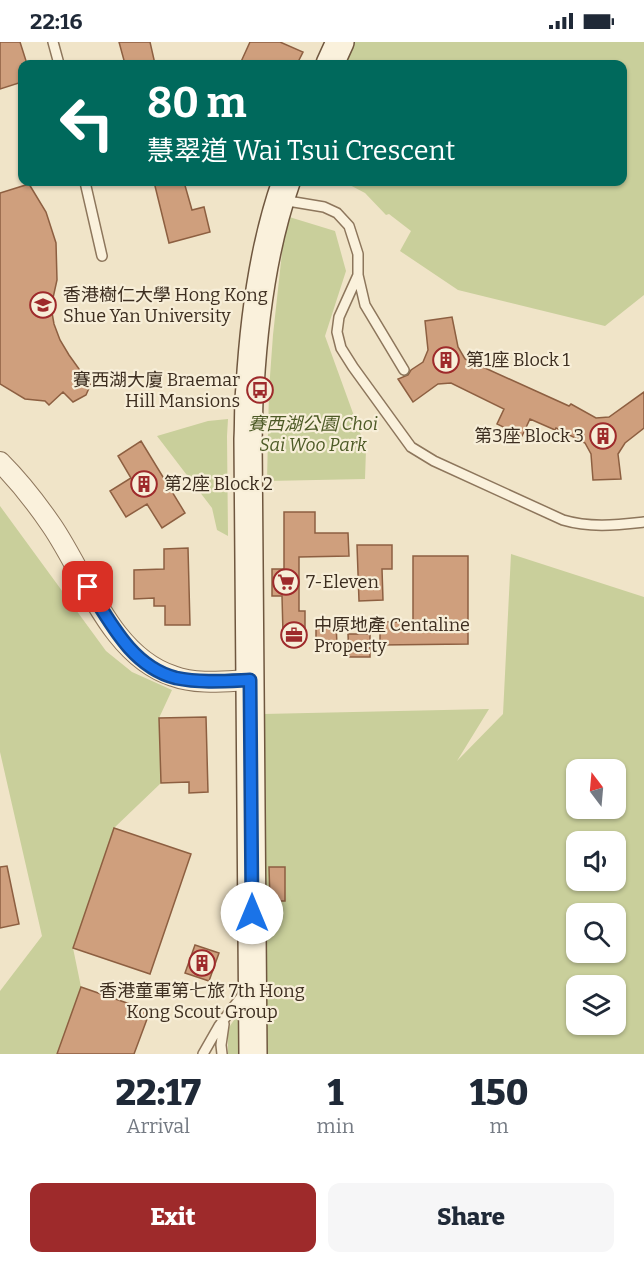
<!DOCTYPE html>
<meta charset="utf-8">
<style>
:root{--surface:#fff;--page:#f6f6f7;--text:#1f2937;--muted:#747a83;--accent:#9e2a2b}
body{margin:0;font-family:Bitter,"Noto Sans TC",serif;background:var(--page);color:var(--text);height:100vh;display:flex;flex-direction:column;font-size:22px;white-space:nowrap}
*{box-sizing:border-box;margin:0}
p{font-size:20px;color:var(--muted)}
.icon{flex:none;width:33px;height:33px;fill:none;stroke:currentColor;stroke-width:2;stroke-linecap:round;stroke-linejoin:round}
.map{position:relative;height:1012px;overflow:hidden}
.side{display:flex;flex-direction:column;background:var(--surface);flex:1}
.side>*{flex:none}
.top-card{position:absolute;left:18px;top:18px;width:609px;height:126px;border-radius:12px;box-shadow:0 2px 4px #0004;background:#00695c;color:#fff;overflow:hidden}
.needle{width:39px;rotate:344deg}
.controls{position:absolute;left:566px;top:717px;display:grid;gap:12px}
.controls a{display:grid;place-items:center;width:60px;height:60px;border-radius:12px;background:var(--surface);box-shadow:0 2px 4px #0004;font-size:30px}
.pin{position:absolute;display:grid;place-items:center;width:51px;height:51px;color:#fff;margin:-26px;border-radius:12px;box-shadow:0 3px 9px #0006}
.me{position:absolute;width:66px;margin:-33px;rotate:0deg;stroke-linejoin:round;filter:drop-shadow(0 0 4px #0008)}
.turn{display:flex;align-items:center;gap:21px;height:126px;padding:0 30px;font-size:27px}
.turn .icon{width:78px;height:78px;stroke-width:2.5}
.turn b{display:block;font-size:42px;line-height:51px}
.eta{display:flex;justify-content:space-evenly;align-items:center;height:102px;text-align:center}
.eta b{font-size:36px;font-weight:800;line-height:42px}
.action{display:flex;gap:12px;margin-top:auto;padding:12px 30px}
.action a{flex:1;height:69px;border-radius:12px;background:var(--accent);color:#fff;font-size:24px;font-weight:800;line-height:69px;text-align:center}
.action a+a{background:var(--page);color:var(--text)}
.status{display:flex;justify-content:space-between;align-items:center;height:42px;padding:0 30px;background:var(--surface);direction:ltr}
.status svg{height:16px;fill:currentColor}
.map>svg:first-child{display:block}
.green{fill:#c9cf9b;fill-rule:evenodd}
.building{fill:#cf9f7d;stroke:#8d5f41;stroke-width:1.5}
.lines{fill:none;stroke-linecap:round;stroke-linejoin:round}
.lane-casing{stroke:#8d765c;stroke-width:12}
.street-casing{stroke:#8d765c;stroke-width:22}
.secondary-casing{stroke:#6f573f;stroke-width:30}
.lane{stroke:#faf1dc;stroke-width:9}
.street{stroke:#faf1dc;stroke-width:20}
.secondary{stroke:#faf1dc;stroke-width:27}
.route-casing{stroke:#114b97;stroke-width:15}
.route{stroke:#1a73e8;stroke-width:10}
.labels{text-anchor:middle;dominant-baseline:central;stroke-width:4.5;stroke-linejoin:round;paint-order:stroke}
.poi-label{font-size:18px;fill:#3d2e20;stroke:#f7eed8;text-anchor:start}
.park-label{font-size:18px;font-style:italic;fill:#4d5a26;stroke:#f7eed8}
</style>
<div class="status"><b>22:16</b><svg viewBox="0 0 49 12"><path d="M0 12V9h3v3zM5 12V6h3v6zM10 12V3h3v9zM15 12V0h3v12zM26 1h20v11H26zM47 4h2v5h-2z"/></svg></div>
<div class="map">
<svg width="644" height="1012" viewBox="0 0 644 1012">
<rect width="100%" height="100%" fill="#f0e4c8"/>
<path class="green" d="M350 0H644V253L605 284 458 248 400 209 411 189 389 172 386 173 365 151 344 140H622V22H338Z
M286 174 335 189 346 229 325 294 366 407 365 437 267 439 269 348 273 293Z
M228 377 227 394 228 494 217 488 212 466 157 394 208 379Z
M0 464 106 609 132 630 172 648 159 676 161 741 114 786 73 906 81 945 57 1012H0V949L42 894 0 710Z
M511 512 644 555V1012H267L263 672 489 667 457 719 503 672ZM576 728H615V766H576ZM576 800H615V838H576ZM576 872H615V910H576ZM576 944H615V982H576Z
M240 969 239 1012H228V987Z"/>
<path class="building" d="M0 0H20L27 22H22V40L0 47Z
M119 0H150L155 22H125Z
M250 0H280L303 10 297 22H240Z
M154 140H184L192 168 204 165 210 190 169 201Z
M29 142 46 170 56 201 57 238 51 265 54 282 60 298 69 313 79 327 93 337 86 353 73 360 63 350 49 363 45 359 25 357 0 342V151Z
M452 275 458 305 465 317 569 364 571 362 596 376 609 375 644 350V386L625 401 618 412 621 437 593 438 591 412 585 401 556 386 555 388 530 377 522 394 497 382 504 367 451 341 438 342 413 360 398 337 408 333 411 328 423 320 428 308 425 279Z
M141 399 185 471 162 486 147 462 126 475 110 449 131 436 118 414Z
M284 470H315V491H348L349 514 299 515V569H305V592H283L282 554H272V527H284Z
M357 503H392V527H382L383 558 359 559Z
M188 506 190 583H165V564H154V556L134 557V528L164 527V507Z
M413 514H468V602L380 603V580H413Z
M316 581H336L337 603H316Z
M348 592H370V615H349Z
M206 675 208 750 189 751V740L161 741 159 676Z
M114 786 191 812 150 932 73 906Z
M7 824 19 882 0 886V825Z
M269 825H285V859H270Z
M195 903 219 911 209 939 185 931Z
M81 945 150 969 134 1012H57Z"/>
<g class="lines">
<g class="lane-casing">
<path id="lane" d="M53 0 59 22
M85 140 102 214
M282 158 324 165 337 171 349 184 358 212V233L339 275 337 290 341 306 353 325 411 405 434 419 563 478C590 486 616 483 644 480
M358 233 365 263 404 328
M203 1012 219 984 245 950
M222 1012 221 1003 224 982"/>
</g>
<g class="street-casing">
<path id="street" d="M0 420C20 440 37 462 52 484 86 534 111 614 173 634 197 643 226 639 250 638"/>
</g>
<g class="secondary-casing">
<path id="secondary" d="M330 22 340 0
M253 1012 248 397C249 380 248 362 250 345 254 276 263 205 286 140"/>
</g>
<use href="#lane" class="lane"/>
<use href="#street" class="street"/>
<use href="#secondary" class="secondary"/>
</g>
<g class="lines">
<g class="route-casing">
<path id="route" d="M88 545C110 580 132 625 176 636 200 641 226 639 250 638L252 871"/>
</g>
<use href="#route" class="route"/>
</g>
<defs>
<g id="university-ring" transform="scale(1.35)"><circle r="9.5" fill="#f7eed8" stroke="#9e2a2b" stroke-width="1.5"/><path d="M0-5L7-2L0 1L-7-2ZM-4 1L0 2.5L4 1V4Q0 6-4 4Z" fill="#9e2a2b"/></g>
<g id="building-ring" transform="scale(1.35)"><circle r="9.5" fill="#f7eed8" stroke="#9e2a2b" stroke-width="1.5"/><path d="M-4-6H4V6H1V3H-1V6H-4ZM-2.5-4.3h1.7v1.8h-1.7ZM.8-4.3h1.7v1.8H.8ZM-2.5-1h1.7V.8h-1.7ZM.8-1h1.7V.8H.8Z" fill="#9e2a2b"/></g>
<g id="bus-ring" transform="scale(1.35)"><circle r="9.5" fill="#f7eed8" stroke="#9e2a2b" stroke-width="1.5"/><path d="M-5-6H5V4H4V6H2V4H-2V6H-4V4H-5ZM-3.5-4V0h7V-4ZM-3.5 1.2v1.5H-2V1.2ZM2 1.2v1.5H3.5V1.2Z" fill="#9e2a2b"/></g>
<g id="supermarket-ring" transform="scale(1.35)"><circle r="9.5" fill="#f7eed8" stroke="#9e2a2b" stroke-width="1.5"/><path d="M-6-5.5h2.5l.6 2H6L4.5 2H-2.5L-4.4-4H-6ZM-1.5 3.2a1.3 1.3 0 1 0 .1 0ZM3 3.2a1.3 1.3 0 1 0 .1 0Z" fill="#9e2a2b"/></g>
<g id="office-ring" transform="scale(1.35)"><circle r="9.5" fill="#f7eed8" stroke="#9e2a2b" stroke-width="1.5"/><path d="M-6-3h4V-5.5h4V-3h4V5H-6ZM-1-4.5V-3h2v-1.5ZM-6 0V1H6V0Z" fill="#9e2a2b"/></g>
</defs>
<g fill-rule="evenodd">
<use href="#university-ring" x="43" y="263"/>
<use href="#building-ring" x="446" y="318"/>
<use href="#bus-ring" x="260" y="348"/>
<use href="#building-ring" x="603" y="394"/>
<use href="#building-ring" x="144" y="442"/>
<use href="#supermarket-ring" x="286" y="540"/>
<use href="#office-ring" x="294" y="593"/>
<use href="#building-ring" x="202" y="921"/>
</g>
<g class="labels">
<g class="poi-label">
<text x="63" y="253">香港樹仁大學 Hong Kong<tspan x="63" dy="21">Shue Yan University</tspan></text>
<text x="466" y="318">第1座 Block 1</text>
<text x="240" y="338" text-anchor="end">賽西湖大廈 Braemar<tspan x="240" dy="21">Hill Mansions</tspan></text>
<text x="584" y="394" text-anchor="end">第3座 Block 3</text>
<text x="164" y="442">第2座 Block 2</text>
<text x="306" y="540">7-Eleven</text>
<text x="314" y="583">中原地產 Centaline<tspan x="314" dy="21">Property</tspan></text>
<text x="202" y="949" text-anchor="middle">香港童軍第七旅 7th Hong<tspan x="202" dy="21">Kong Scout Group</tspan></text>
</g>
<g class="park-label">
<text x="313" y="382">賽西湖公園 Choi<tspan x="313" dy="21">Sai Woo Park</tspan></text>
</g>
</g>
</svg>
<div class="controls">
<a><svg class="needle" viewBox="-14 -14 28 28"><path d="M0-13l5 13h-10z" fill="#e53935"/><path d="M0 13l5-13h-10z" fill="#747a83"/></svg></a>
<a><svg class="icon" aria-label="sound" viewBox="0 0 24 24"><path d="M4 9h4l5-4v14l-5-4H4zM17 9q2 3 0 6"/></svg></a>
<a><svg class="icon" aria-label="search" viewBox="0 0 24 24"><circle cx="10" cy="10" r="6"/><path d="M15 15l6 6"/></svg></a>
<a><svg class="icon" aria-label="layers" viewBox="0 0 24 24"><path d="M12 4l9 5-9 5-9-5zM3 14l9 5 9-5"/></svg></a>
</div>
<div class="pin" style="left:88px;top:545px;background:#d93025"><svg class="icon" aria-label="arrive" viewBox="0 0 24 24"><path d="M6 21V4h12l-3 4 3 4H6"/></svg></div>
<svg class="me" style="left:252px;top:871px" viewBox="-20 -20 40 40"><circle r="19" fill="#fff"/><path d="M0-13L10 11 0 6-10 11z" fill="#1a73e8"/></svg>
<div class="top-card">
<div class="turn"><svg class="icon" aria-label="left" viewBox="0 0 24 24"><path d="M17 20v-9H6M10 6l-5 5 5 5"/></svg><div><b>80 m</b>慧翠道 Wai Tsui Crescent</div></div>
</div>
</div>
<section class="side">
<div class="eta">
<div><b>22:17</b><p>Arrival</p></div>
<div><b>1</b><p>min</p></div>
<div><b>150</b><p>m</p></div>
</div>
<div class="action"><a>Exit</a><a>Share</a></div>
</section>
